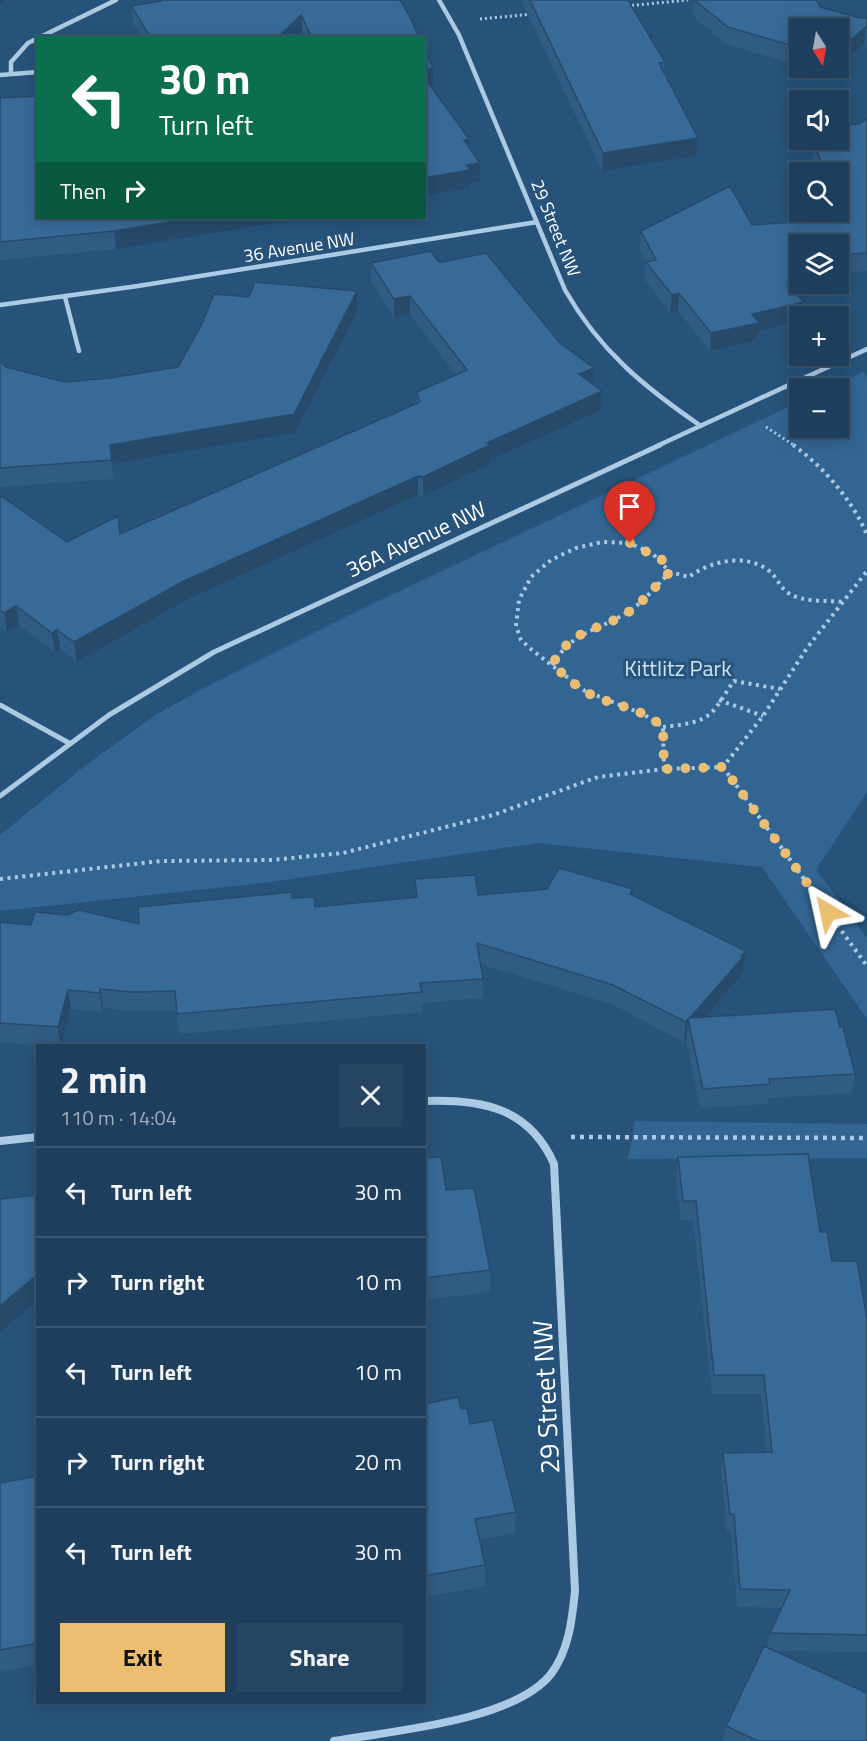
<!DOCTYPE html>
<meta charset="utf-8">
<style>
:root{--surface:#1d3e5c;--page:#254562;--text:#f1f3f6;--muted:#a0aebb;--line:#3b5772;--accent:#ecbe72}
body{margin:0;font-family:"Titillium Web",sans-serif;background:var(--page);color:var(--text);height:100vh;display:flex;flex-direction:column;font-size:22px;white-space:nowrap}
*{box-sizing:border-box;margin:0}
p{font-size:20px;color:var(--muted)}
.icon{flex:none;width:33px;height:33px;fill:none;stroke:currentColor;stroke-width:2;stroke-linecap:round;stroke-linejoin:round}
.map{position:relative;flex:1;overflow:hidden}
.details{position:absolute;left:36px;top:1044px;width:390px;height:660px;display:flex;flex-direction:column;background:var(--surface);border-radius:0px;box-shadow:0 3px 15px #0003,0 0 0 2px var(--line)}
.details>*{flex:none}
.top-card{position:absolute;left:36px;top:36px;width:390px;height:183px;border-radius:0px;box-shadow:0 3px 15px #0003,0 0 0 2px var(--line);background:#0b6e4f;color:#fff;overflow:hidden}
.needle{width:39px;rotate:169deg}
.controls{position:absolute;left:789px;top:18px;display:grid;gap:12px}
.controls a{display:grid;place-items:center;width:60px;height:60px;border-radius:0px;background:var(--surface);box-shadow:0 3px 15px #0003,0 0 0 2px var(--line);font-size:30px}
.pin{position:absolute;display:grid;place-items:center;width:51px;height:51px;color:#fff;margin:-62px -26px;border-radius:50% 50% 50% 0;rotate:-45deg;box-shadow:0 0 6px #0007}
.pin .icon{rotate:45deg}
.me{position:absolute;width:66px;margin:-33px;rotate:324deg;stroke-linejoin:round;filter:drop-shadow(0 0 4px #0008)}
.turn{display:flex;align-items:center;gap:21px;height:126px;padding:0 24px;font-size:27px}
.turn .icon{width:78px;height:78px;stroke-width:2.5}
.turn b{display:block;font-size:42px;line-height:51px}
.then{display:flex;align-items:center;height:57px;padding:0 24px;background:#0003;gap:12px;font-size:22px}
.round{display:grid;place-items:center;flex:none;width:63px;height:63px;border-radius:0px;background:var(--page)}
.summary{display:flex;align-items:center;justify-content:space-between;height:102px;padding:0 24px}
h1{font-size:36px;font-weight:700;line-height:45px}
.cta{display:flex;gap:12px;margin-top:auto;padding:12px 24px}
.cta a{flex:1;height:69px;border-radius:0px;background:var(--accent);color:#111;font-size:24px;font-weight:700;line-height:69px;text-align:center}
.cta a+a{background:var(--page);color:var(--text)}
ul{padding:0;list-style:none}
li{display:flex;align-items:center;gap:18px;height:90px;padding:0 24px;border-top:2px solid var(--line)}
li div{flex:1}
li b{display:block;font-size:22px}
li em{font-style:normal}
.map>svg:first-child{display:block}
.green{fill:#326592}
.lines{fill:none;stroke-linecap:round;stroke-linejoin:round}
.path-far2{stroke:#accae4;stroke-width:3;stroke-dasharray:2 3;stroke-linecap:butt}
.path-far1{stroke:#accae4;stroke-width:4;stroke-dasharray:3 4.5;stroke-linecap:butt}
.path{stroke:#accae4;stroke-width:4.5;stroke-dasharray:4 5;stroke-linecap:butt}
.minor-far2{stroke:#accae4;stroke-width:4.5}
.minor-far1{stroke:#accae4;stroke-width:5}
.minor{stroke:#accae4;stroke-width:8}
.wall{fill:#305b83}
.shaded-wall{fill:#274a6a}
.building{fill:#386a98;stroke:#274a6a;stroke-width:1.5}
.route{stroke:#ecbe72;stroke-width:10;stroke-dasharray:0 18}
.labels{text-anchor:middle;dominant-baseline:central;stroke-width:6;stroke-linejoin:round;paint-order:stroke}
.far-street-label{font-size:18px;fill:#fff;stroke:#27537b}
.street-label{font-size:22px;fill:#fff;stroke:#27537b}
.park-label{font-size:22px;fill:#cee2f3;stroke:#27537b}
.near-street-label{font-size:27px;fill:#fff;stroke:#27537b}
</style>
<div class="map">
<svg width="867" height="1741" viewBox="0 0 867 1741">
<rect width="100%" height="100%" fill="#27537b"/>
<path class="green" d="M863 372 867 377V792L816 870 867 938V1019L762 867 538 843 264 883 0 911V835L86 765 157 714 206 687 349 615 799 402 800 428H838V388H828Z
M635 1121 867 1124V1158L628 1159Z"/>
<g class="lines">
<path class="path-far2" d="M627 6 688 0
M480 19 533 14
M766 427 795 446"/>
<path class="path-far1" d="M793 445C823 466 853 501 867 535
M552 665C574 630 594 633 626 613 643 603 656 586 670 572
M719 700 763 716
M663 727C679 725 700 724 712 712 721 703 726 691 734 681L780 689
M723 767 867 966
M664 769 663 727 643 714 585 691 532 650 521 640 516 626 519 600 531 577 551 560 576 548 602 542 629 543 652 553 670 572 689 577C710 561 745 553 768 570 777 576 780 589 790 594 805 603 828 600 845 602
M0 879 161 861 271 860 343 853 493 815 598 777 664 769 723 767 763 716 807 648 867 571"/>
<path class="path" d="M571 1137 867 1138"/>
<path class="minor-far2" d="M439 0 459 35 565 290C600 351 644 387 701 426
M11 74V62L28 43 116 0
M0 75 38 72
M65 297 79 351
M0 305 138 286 537 222
M657 446 867 349"/>
<path class="minor-far1" d="M0 705 69 743
M0 796 109 715 214 652 660 445"/>
<path class="minor" d="M0 1141 38 1137
M334 1741C391 1731 514 1721 551 1674 569 1650 572 1620 575 1591L554 1164C529 1107 481 1099 424 1101"/>
</g>
<path class="wall" d="M400 0 419 38H305L302 32 296 38H142L133 23 131 6Z
M521 0H628L665 62 664 72 698 138 697 156 602 171Z
M694 0 820 7 860 18H867V49L864 44 838 66V28H800V66L726 44 693 16Z
M806 68H837L829 74Z
M0 98 306 218 116 249 0 260Z
M867 119V271L838 273V244H800V284L810 296 800 298 804 302 802 316H800V321L758 331 757 341 710 351 678 311 670 313 645 280 646 262 640 249 641 231 752 225 834 219 831 212H838V172H816L812 161 814 144Z
M438 261 593 385 601 410 490 460V464L423 496 418 495 186 600 77 662 60 649 55 652 19 625 7 632 0 627V495L67 542 120 534 417 403V392L456 375 410 314 394 318 371 281V263Z
M357 291 358 310 295 433 112 464 114 479 0 487V361L6 367 65 382 110 378 178 367 249 297Z
M415 879 478 895H632L746 951 743 971 741 973 740 977 705 1017 840 1027 855 1074 852 1093 768 1098 767 1104 700 1108 686 1039 684 1042 611 1004 480 964 483 979 482 998 422 1003V1012L179 1034 176 1010 135 1011 103 1008 102 1012 71 1009 62 1046H45L0 1042V922L31 925 139 924 292 898 315 907 415 897Z
M678 1157 820 1232 832 1261 867 1319V1652L774 1651 867 1741H723L726 1726 767 1647 770 1633 781 1608 737 1607 731 1532H727L721 1472 723 1453 767 1452 761 1394H712L693 1220H681L676 1176Z
M424 1158 446 1190 490 1270V1292L424 1300Z
M424 1404 461 1409 470 1424 516 1512 515 1533 479 1540 485 1565V1586L424 1597Z
M38 1476V1665L0 1672V1483Z"/>
<path class="shaded-wall" d="M0 0H7L0 3Z
M301 15 302 32 296 38H277Z
M866 27 864 44 838 66V51Z
M433 68V85L424 86V69Z
M830 68H837L829 74Z
M698 138 697 156 602 171 603 153Z
M469 139V157L464 140Z
M480 163V181L470 183V188L424 196V178L467 165Z
M195 218H306L116 249 114 231Z
M800 281V284H812L810 296 784 302 787 284Z
M357 291 358 310 295 433 112 464 110 445Z
M679 293 678 311 670 313 672 295Z
M410 296V314L394 318V299Z
M804 302 802 316H800V321L758 331 757 341 710 351 711 333 752 314Z
M594 368 593 387 579 374Z
M602 391 601 410 490 460V464L423 496V477L487 443Z
M418 476V495L186 600 77 662 74 642 184 581Z
M16 606 19 625 7 632 4 613Z
M57 630 60 649 55 652 52 633Z
M746 951 743 971 741 973 740 977 691 1033 690 1018Z
M100 989 103 1008 102 1012 100 993Z
M68 990 71 1009 61 1046 58 1027Z
M688 1019 686 1039 684 1042 686 1022Z
M37 1275 38 1300 0 1332V1306Z"/>
<path class="building" d="M162 0H400L410 17 419 38H312L301 15 277 38H151L131 6 161 1Z
M530 0H628L665 62 659 63 698 138 603 153Z
M694 0H816L820 7 860 18H867V28L866 27 838 51V28H800V48L728 27Z
M424 49 433 68 424 69Z
M424 77 469 139 464 140 480 163 467 165 470 170 424 178Z
M38 96V218H195L114 231 0 242V98Z
M867 119V253L838 255V244H800V257H794L800 264V281L787 284 804 302 752 314 759 323 711 333 679 293 672 295 646 262 656 260 641 231 730 186 752 225 843 219 838 206V172H825L814 144 822 140H838V131L853 124H859Z
M431 251 438 261 443 262 486 253 560 343 594 368 579 374 602 391 487 443 490 445 423 477 418 476 184 581 74 642 57 630 52 633 16 606 4 613 0 610V495L67 542 118 516 120 534 420 402 417 392 467 370 410 296 394 299 371 263Z
M255 282 357 291 294 414 110 445 112 460 0 468V361L6 367 65 382 110 378 178 367 202 324 214 294 249 297Z
M559 868 633 889 630 894 746 951 741 956 743 957 690 1018 835 1009 840 1027H843L855 1074 769 1079 770 1084 703 1089 688 1019 686 1022 613 985 477 943 483 979 420 983 422 992 177 1014 175 991 133 992 100 989V993L68 990 58 1027 0 1023V922L31 925 35 912 67 915 79 910 139 924 138 907 292 892V898L314 897 315 907 417 897 415 879 475 875 478 895 547 889Z
M808 1154 820 1232H827L832 1261H857L867 1319V1635L770 1633 790 1590 740 1589 734 1514H730L723 1453 772 1452 764 1375H714L696 1201H683L678 1157Z
M441 1157 446 1190 474 1188 490 1270 424 1278V1158Z
M38 1195V1288L37 1275 0 1306V1199Z
M458 1397 461 1409 467 1408 470 1424 493 1420 516 1512 475 1519 485 1565 424 1576V1404Z
M38 1476V1643L0 1650V1483Z
M764 1646 867 1693V1741H758L726 1726Z"/>
<g class="lines">
<path class="route" d="M630 543 664 561 670 572C656 585 643 603 627 613 595 633 573 627 552 665 563 673 574 685 586 692 613 707 637 705 663 727L664 769 723 767 828 912"/>
</g>
<g class="labels">
<g class="far-street-label">
<text transform="translate(556 228) rotate(68)">29 Street NW</text>
<text transform="translate(299 247) rotate(-9)">36 Avenue NW</text>
</g>
<g class="street-label">
<text transform="translate(416 539) rotate(-25)">36A Avenue NW</text>
</g>
<g class="park-label">
<text x="678" y="668">Kittlitz Park</text>
</g>
<g class="near-street-label">
<text transform="translate(545 1397) rotate(-93)">29 Street NW</text>
</g>
</g>
</svg>
<div class="controls">
<a><svg class="needle" viewBox="-14 -14 28 28"><path d="M0-13l5 13h-10z" fill="#e53935"/><path d="M0 13l5-13h-10z" fill="#a0aebb"/></svg></a>
<a><svg class="icon" aria-label="sound" viewBox="0 0 24 24"><path d="M4 9h4l5-4v14l-5-4H4zM17 9q2 3 0 6"/></svg></a>
<a><svg class="icon" aria-label="search" viewBox="0 0 24 24"><circle cx="10" cy="10" r="6"/><path d="M15 15l6 6"/></svg></a>
<a><svg class="icon" aria-label="layers" viewBox="0 0 24 24"><path d="M12 4l9 5-9 5-9-5zM3 14l9 5 9-5"/></svg></a>
<a>+</a>
<a>−</a>
</div>
<div class="pin" style="left:630px;top:543px;background:#d93025"><svg class="icon" aria-label="arrive" viewBox="0 0 24 24"><path d="M6 21V4h12l-3 4 3 4H6"/></svg></div>
<svg class="me" style="left:828px;top:912px" viewBox="-20 -20 40 40"><path d="M0-17L14 15 0 8-14 15z" fill="#ecbe72" stroke="#fff" stroke-width="4"/></svg>
<div class="top-card">
<div class="turn"><svg class="icon" aria-label="left" viewBox="0 0 24 24"><path d="M17 20v-9H6M10 6l-5 5 5 5"/></svg><div><b>30 m</b>Turn left</div></div>
<div class="then">Then<svg class="icon" aria-label="right" viewBox="0 0 24 24"><path d="M7 20v-9h11M14 6l5 5-5 5"/></svg></div>
</div>
<section class="details">
<div class="summary"><div><h1>2 min</h1><p>110 m · 14:04</p></div><a class="round"><svg class="icon" aria-label="close" viewBox="0 0 24 24"><path d="M6 6l12 12M18 6L6 18"/></svg></a></div>
<ul>
<li><svg class="icon" aria-label="left" viewBox="0 0 24 24"><path d="M17 20v-9H6M10 6l-5 5 5 5"/></svg><div><b>Turn left</b></div><em>30 m</em></li>
<li><svg class="icon" aria-label="right" viewBox="0 0 24 24"><path d="M7 20v-9h11M14 6l5 5-5 5"/></svg><div><b>Turn right</b></div><em>10 m</em></li>
<li><svg class="icon" aria-label="left" viewBox="0 0 24 24"><path d="M17 20v-9H6M10 6l-5 5 5 5"/></svg><div><b>Turn left</b></div><em>10 m</em></li>
<li><svg class="icon" aria-label="right" viewBox="0 0 24 24"><path d="M7 20v-9h11M14 6l5 5-5 5"/></svg><div><b>Turn right</b></div><em>20 m</em></li>
<li><svg class="icon" aria-label="left" viewBox="0 0 24 24"><path d="M17 20v-9H6M10 6l-5 5 5 5"/></svg><div><b>Turn left</b></div><em>30 m</em></li>
</ul>
<div class="cta"><a>Exit</a><a>Share</a></div>
</section>
</div>
